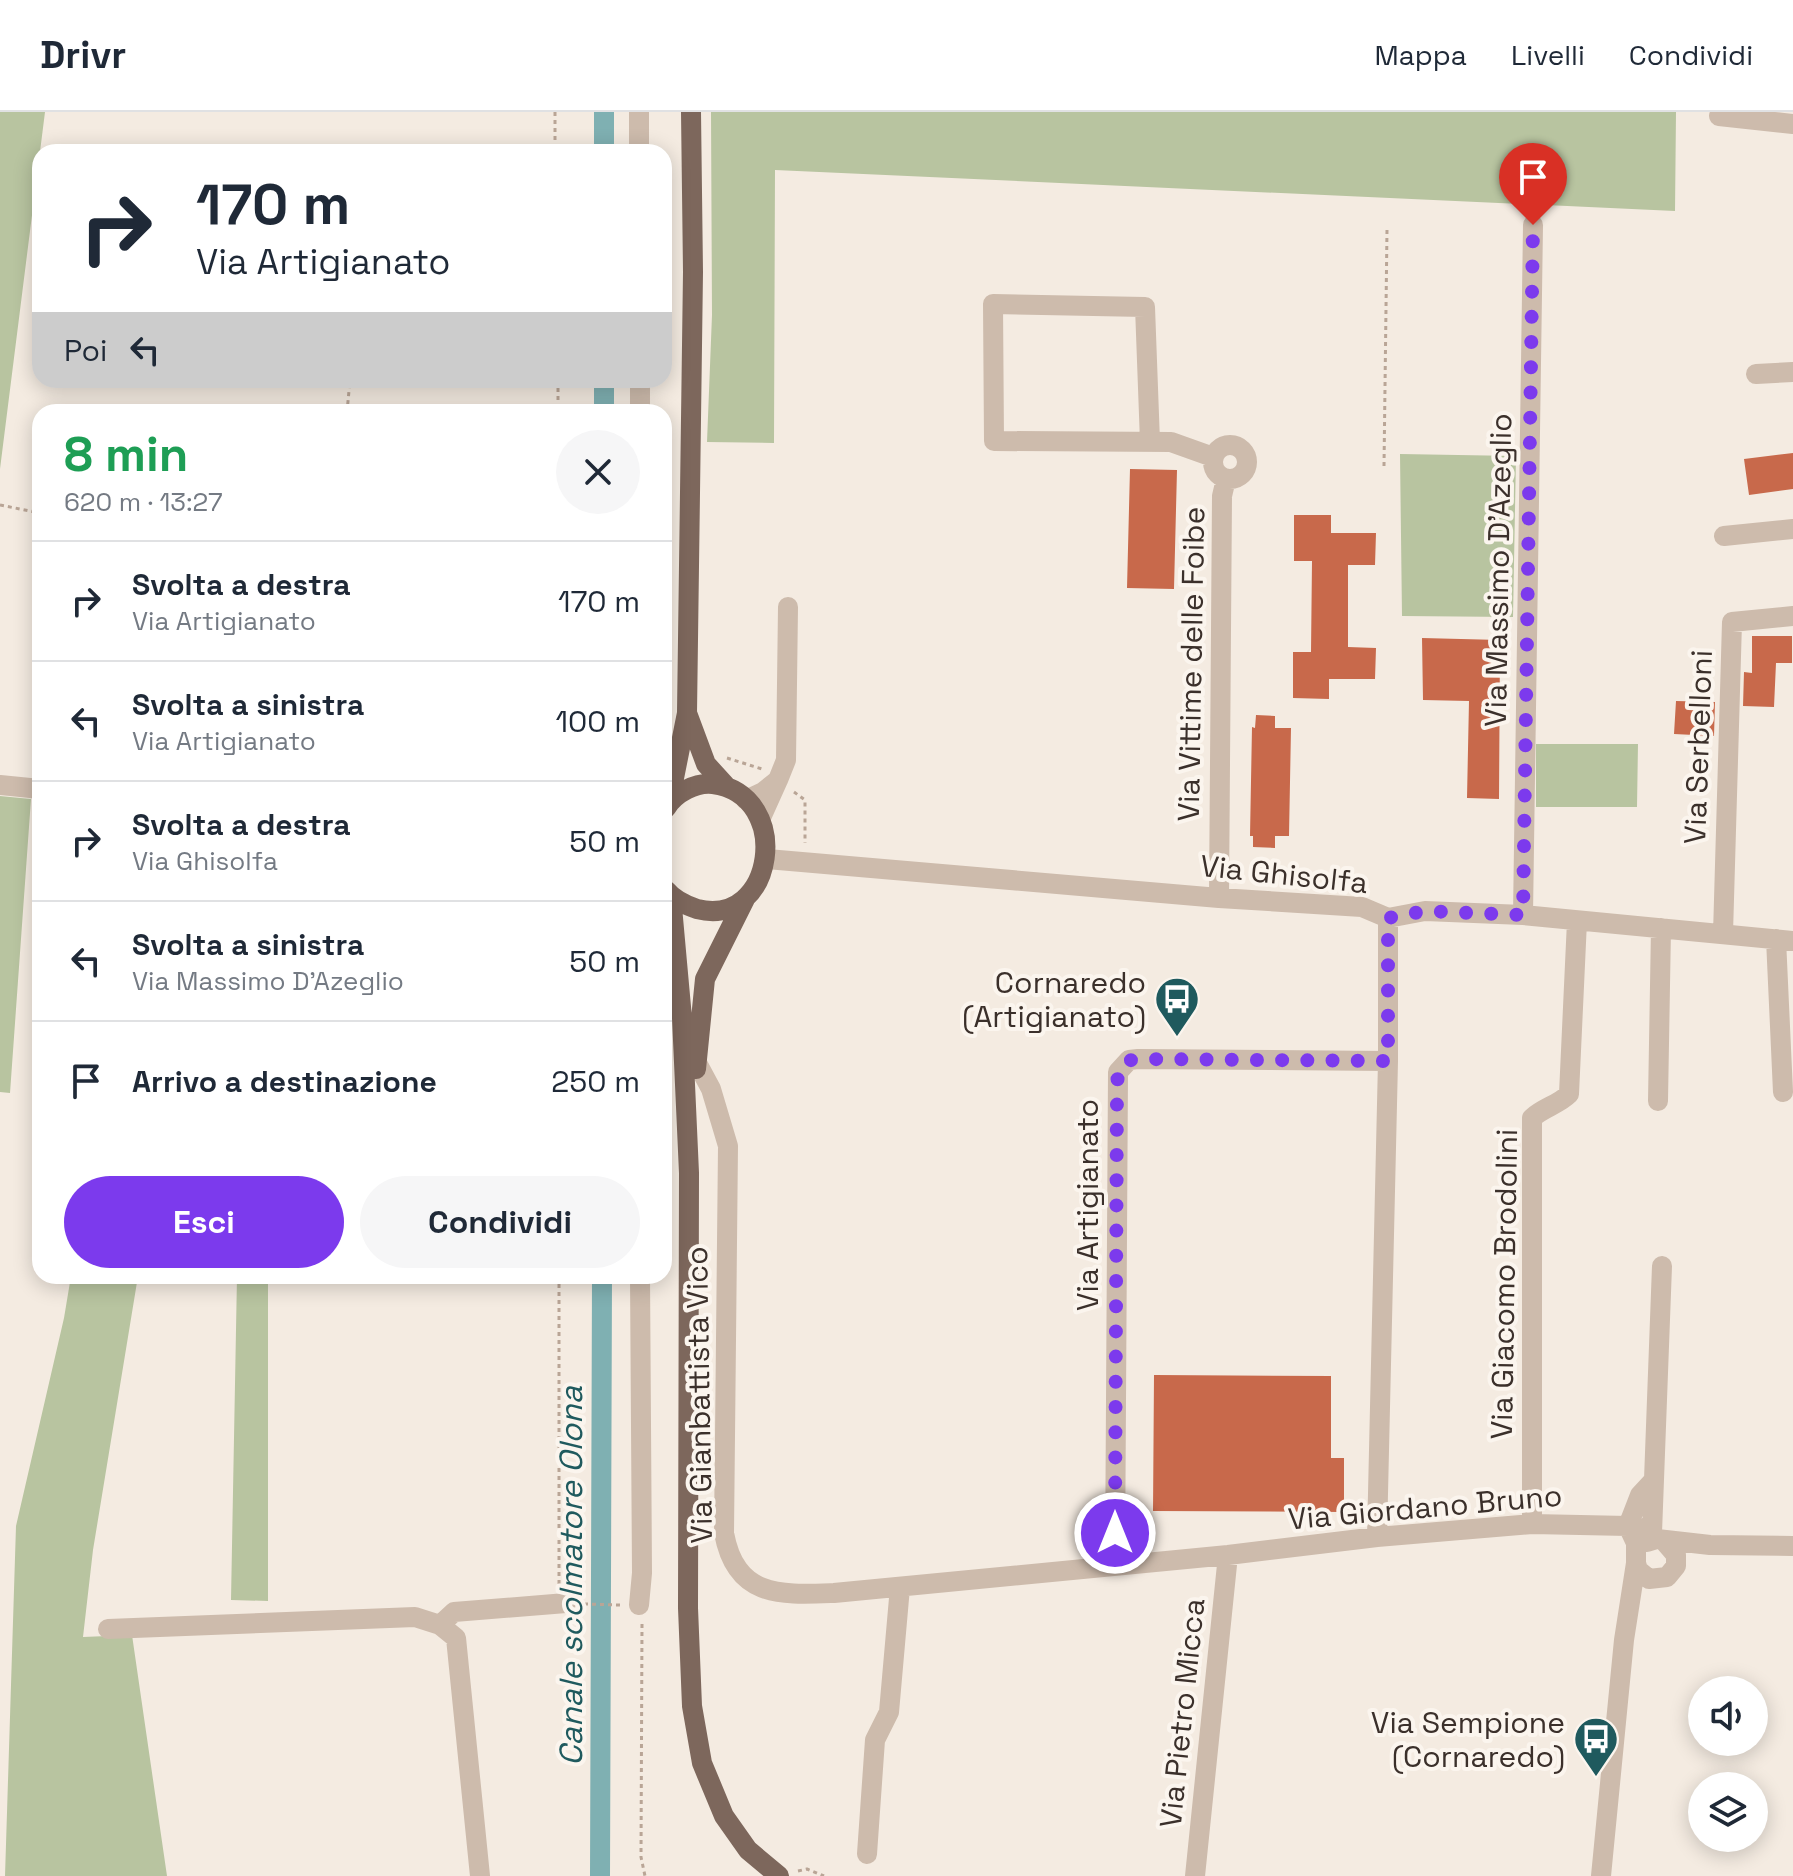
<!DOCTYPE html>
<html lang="it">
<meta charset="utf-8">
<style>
:root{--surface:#fff;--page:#f6f6f7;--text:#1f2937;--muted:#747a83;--line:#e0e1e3;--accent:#7c3aed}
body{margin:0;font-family:"Space Grotesk",sans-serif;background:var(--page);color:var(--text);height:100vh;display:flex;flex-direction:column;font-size:30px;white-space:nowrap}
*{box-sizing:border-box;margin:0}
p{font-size:26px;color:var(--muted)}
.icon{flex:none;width:44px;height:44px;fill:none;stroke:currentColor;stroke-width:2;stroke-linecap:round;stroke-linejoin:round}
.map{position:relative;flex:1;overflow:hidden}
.drawer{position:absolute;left:32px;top:292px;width:640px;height:880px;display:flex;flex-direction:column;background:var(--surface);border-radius:24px;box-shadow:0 4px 20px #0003}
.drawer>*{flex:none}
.banner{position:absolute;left:32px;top:32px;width:640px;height:244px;border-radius:24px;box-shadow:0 4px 20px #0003;background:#fff;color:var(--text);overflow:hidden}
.tools{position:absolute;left:1688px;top:1564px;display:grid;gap:16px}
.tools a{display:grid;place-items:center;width:80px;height:80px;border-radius:50%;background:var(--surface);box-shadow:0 4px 20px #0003;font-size:40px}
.pin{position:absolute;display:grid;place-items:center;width:68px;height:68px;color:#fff;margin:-82px -34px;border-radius:50% 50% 50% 0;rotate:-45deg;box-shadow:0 0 8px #0007}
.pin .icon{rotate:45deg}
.me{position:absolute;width:88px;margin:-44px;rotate:0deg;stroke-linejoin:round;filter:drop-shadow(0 0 6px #0008)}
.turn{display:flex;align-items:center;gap:28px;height:168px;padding:0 32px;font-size:36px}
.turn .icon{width:104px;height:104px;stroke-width:2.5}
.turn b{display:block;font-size:56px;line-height:68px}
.then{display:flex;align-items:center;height:76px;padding:0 32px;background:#0003;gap:16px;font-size:30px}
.round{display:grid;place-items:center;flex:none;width:84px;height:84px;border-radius:42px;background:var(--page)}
.summary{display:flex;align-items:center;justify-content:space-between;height:136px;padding:0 32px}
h1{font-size:48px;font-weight:700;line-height:60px;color:#1e9e55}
.cta{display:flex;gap:16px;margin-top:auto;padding:16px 32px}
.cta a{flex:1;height:92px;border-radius:48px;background:var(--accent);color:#fff;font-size:32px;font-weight:700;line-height:92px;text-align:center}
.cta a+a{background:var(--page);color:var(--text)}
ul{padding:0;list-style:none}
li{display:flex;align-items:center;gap:24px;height:120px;padding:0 32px;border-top:2px solid var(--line)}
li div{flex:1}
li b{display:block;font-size:30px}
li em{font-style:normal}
header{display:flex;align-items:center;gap:48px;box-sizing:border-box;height:112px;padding:0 40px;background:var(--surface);border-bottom:2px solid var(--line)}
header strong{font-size:38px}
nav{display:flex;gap:44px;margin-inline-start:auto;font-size:28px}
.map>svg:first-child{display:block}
.green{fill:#b8c4a0}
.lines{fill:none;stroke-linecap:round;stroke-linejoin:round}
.canal{stroke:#7fb0b2;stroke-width:20}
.building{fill:#c8694b}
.path{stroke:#b9a596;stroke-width:3;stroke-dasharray:4 4;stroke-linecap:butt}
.minor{stroke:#cdbbac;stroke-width:20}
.major{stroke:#7d675c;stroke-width:20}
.route{stroke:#7c3aed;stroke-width:14;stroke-dasharray:0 25.2}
.labels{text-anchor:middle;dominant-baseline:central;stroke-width:8;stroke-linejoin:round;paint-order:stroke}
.street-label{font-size:30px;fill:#3b302b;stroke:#fbf5ee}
.poi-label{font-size:30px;fill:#3b302b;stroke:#fbf5ee;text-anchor:end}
.water-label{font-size:32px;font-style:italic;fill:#1f5a5e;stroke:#fbf5ee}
</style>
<header>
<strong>Drivr</strong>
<nav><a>Mappa</a><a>Livelli</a><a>Condividi</a></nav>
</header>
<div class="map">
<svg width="1793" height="1764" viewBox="0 0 1793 1764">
<rect width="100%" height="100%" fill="#f4ebe1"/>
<path class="green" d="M0 0H45L0 357Z
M711 0H1676L1675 99 775 58 774 331 707 330 712 203Z
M1400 342 1516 344 1513 505 1402 504Z
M1536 632H1638L1637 695H1536Z
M0 684 31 687 10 981 0 980Z
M71 1164H138L93 1438 83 1525 132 1523 167 1764H5L16 1414 64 1206Z
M237 1164H268V1489L231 1488Z"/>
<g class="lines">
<path class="canal" d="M604 40V0
M604 300V268
M600 1764 602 1164"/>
</g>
<path class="building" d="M1793 341V377L1749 383 1744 347Z
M1130 357 1177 358 1174 477 1127 476Z
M1294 403H1331V421H1376L1375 453H1348V535L1376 536 1375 567H1329V587L1293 586V540H1311L1312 449H1294Z
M1752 524H1792V551H1776L1774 595 1743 594 1744 560 1752 561Z
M1422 526 1500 528 1499 687 1467 686 1469 589 1423 588Z
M1676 589 1715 590 1714 624 1674 622Z
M1256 603 1275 604V616H1291L1289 724H1275V736L1253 735V724H1250L1252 615 1255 616Z
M1154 1263 1331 1264V1346H1344V1400L1153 1399Z"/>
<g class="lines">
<path class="path" d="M555 0V40
M558 268V300
M347 300 350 268
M1384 354 1387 118
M0 393 40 401
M727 646 762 657
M794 680 805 688V731
M559 1164V1472
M584 1492 620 1493
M642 1512 641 1745 645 1764
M798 1759 807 1757 824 1764"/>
<path class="minor" d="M639 0V40
M1719 4 1793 12
M1756 262 1793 260
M640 268V300
M1150 330 1145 195 993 192 994 329 1171 330 1213 345
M1213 350a17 17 0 1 1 34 0a17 17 0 1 1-34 0Z
M1724 424 1793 417
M778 668 786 648 788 495
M0 673 40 677
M746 688 763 680 778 668 760 708
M767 747 1219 786 1362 795 1388 806 1425 799 1523 803 1793 829
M1219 786 1222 384 1226 367
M1523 803 1533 113
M1723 822 1732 510 1793 504
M1776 827 1783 980
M696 949 711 977 728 1034 724 1421C736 1486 780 1483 834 1481L1228 1443 1377 1425 1532 1412 1628 1414 1645 1417 1657 1427
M1658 989 1661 816
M1532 1412V1006C1544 995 1558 993 1569 982L1577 809
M1628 1414 1640 1383 1653 1369
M1652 1421 1662 1154
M1377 1425 1388 949V806
M1647 1430 1657 1427 1710 1433 1793 1434
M1636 1451 1638 1458 1649 1467 1667 1465 1676 1454V1443L1664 1429
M1115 1454 1118 960 1129 948 1138 947 1388 949
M639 1493 642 1461 640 1164
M440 1513 454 1500 566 1491
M108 1517 415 1505 440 1513 456 1526 480 1764
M867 1742 875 1628 889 1600 900 1475
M1195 1764 1228 1443
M1601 1764 1624 1528 1636 1451V1431L1628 1414"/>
<path class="major" d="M687 601 706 652 726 674
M669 691 687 601 693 160 691 0
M666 778C674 788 685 793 697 797 775 817 794 683 713 672 696 670 675 681 666 696
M671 784 682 906 689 1061 688 1496 692 1594 702 1651 724 1704 748 1738 779 1764
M696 957 705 867 745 787"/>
</g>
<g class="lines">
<path class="route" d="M1115 1421 1117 973C1118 958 1121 948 1138 947L1388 949V806L1425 799 1523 803 1533 113"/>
</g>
<defs>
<g id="bus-pin" transform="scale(2.3)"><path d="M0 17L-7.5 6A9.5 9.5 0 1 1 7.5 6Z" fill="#1f5a5e" stroke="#fbf5ee"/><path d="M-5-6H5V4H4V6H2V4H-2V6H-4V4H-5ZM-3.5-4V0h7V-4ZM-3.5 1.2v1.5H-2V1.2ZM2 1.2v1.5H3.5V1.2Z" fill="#fff"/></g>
</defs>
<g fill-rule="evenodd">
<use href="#bus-pin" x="1177" y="887"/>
<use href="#bus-pin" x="1596" y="1627"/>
</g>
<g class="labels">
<g class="street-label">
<text transform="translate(1498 458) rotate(-89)">Via Massimo D'Azeglio</text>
<text transform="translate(1191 552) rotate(-89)">Via Vittime delle Foibe</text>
<text transform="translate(1698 635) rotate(-88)">Via Serbelloni</text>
<text transform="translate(1284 762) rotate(6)">Via Ghisolfa</text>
<text transform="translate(1087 1093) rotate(-90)">Via Artigianato</text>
<text transform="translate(1504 1172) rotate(-89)">Via Giacomo Brodolini</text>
<text transform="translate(699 1283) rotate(-91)">Via Gianbattista Vico</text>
<text transform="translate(1425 1395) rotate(-5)">Via Giordano Bruno</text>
<text transform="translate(1182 1601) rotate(-84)">Via Pietro Micca</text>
</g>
<g class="poi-label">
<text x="1146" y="870">Cornaredo<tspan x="1146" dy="34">(Artigianato)</tspan></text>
<text x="1565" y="1610">Via Sempione<tspan x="1565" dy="34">(Cornaredo)</tspan></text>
</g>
<g class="water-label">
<text transform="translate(571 1464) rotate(-90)">Canale scolmatore Olona</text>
</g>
</g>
</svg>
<div class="tools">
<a><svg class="icon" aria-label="sound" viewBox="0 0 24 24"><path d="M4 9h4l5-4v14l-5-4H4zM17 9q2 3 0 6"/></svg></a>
<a><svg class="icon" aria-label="layers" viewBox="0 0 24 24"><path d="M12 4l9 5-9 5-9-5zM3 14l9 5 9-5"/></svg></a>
</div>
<div class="pin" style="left:1533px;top:113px;background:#d93025"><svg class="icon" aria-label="arrive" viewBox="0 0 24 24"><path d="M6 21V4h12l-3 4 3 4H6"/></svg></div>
<svg class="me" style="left:1115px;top:1421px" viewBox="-20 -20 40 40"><circle r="17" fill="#7c3aed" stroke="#fff" stroke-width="3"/><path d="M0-11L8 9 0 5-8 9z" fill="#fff"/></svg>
<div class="banner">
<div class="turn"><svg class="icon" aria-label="right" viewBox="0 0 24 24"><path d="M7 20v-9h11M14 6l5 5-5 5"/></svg><div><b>170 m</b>Via Artigianato</div></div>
<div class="then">Poi<svg class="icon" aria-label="left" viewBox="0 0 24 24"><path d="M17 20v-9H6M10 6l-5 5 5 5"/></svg></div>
</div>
<section class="drawer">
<div class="summary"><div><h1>8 min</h1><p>620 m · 13:27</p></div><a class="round"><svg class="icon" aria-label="close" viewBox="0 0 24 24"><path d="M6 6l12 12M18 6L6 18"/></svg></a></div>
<ul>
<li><svg class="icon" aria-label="right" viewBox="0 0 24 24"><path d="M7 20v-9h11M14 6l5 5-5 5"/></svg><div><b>Svolta a destra</b><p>Via Artigianato</p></div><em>170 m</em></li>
<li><svg class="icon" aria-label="left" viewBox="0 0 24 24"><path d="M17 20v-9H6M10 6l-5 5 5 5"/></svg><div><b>Svolta a sinistra</b><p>Via Artigianato</p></div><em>100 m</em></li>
<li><svg class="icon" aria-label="right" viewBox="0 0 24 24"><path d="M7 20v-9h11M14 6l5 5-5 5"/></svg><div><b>Svolta a destra</b><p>Via Ghisolfa</p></div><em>50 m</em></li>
<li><svg class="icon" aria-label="left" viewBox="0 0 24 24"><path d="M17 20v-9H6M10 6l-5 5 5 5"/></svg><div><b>Svolta a sinistra</b><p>Via Massimo D'Azeglio</p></div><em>50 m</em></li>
<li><svg class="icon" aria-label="arrive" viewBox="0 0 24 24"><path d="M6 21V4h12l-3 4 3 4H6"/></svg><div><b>Arrivo a destinazione</b></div><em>250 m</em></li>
</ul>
<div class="cta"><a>Esci</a><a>Condividi</a></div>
</section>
</div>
